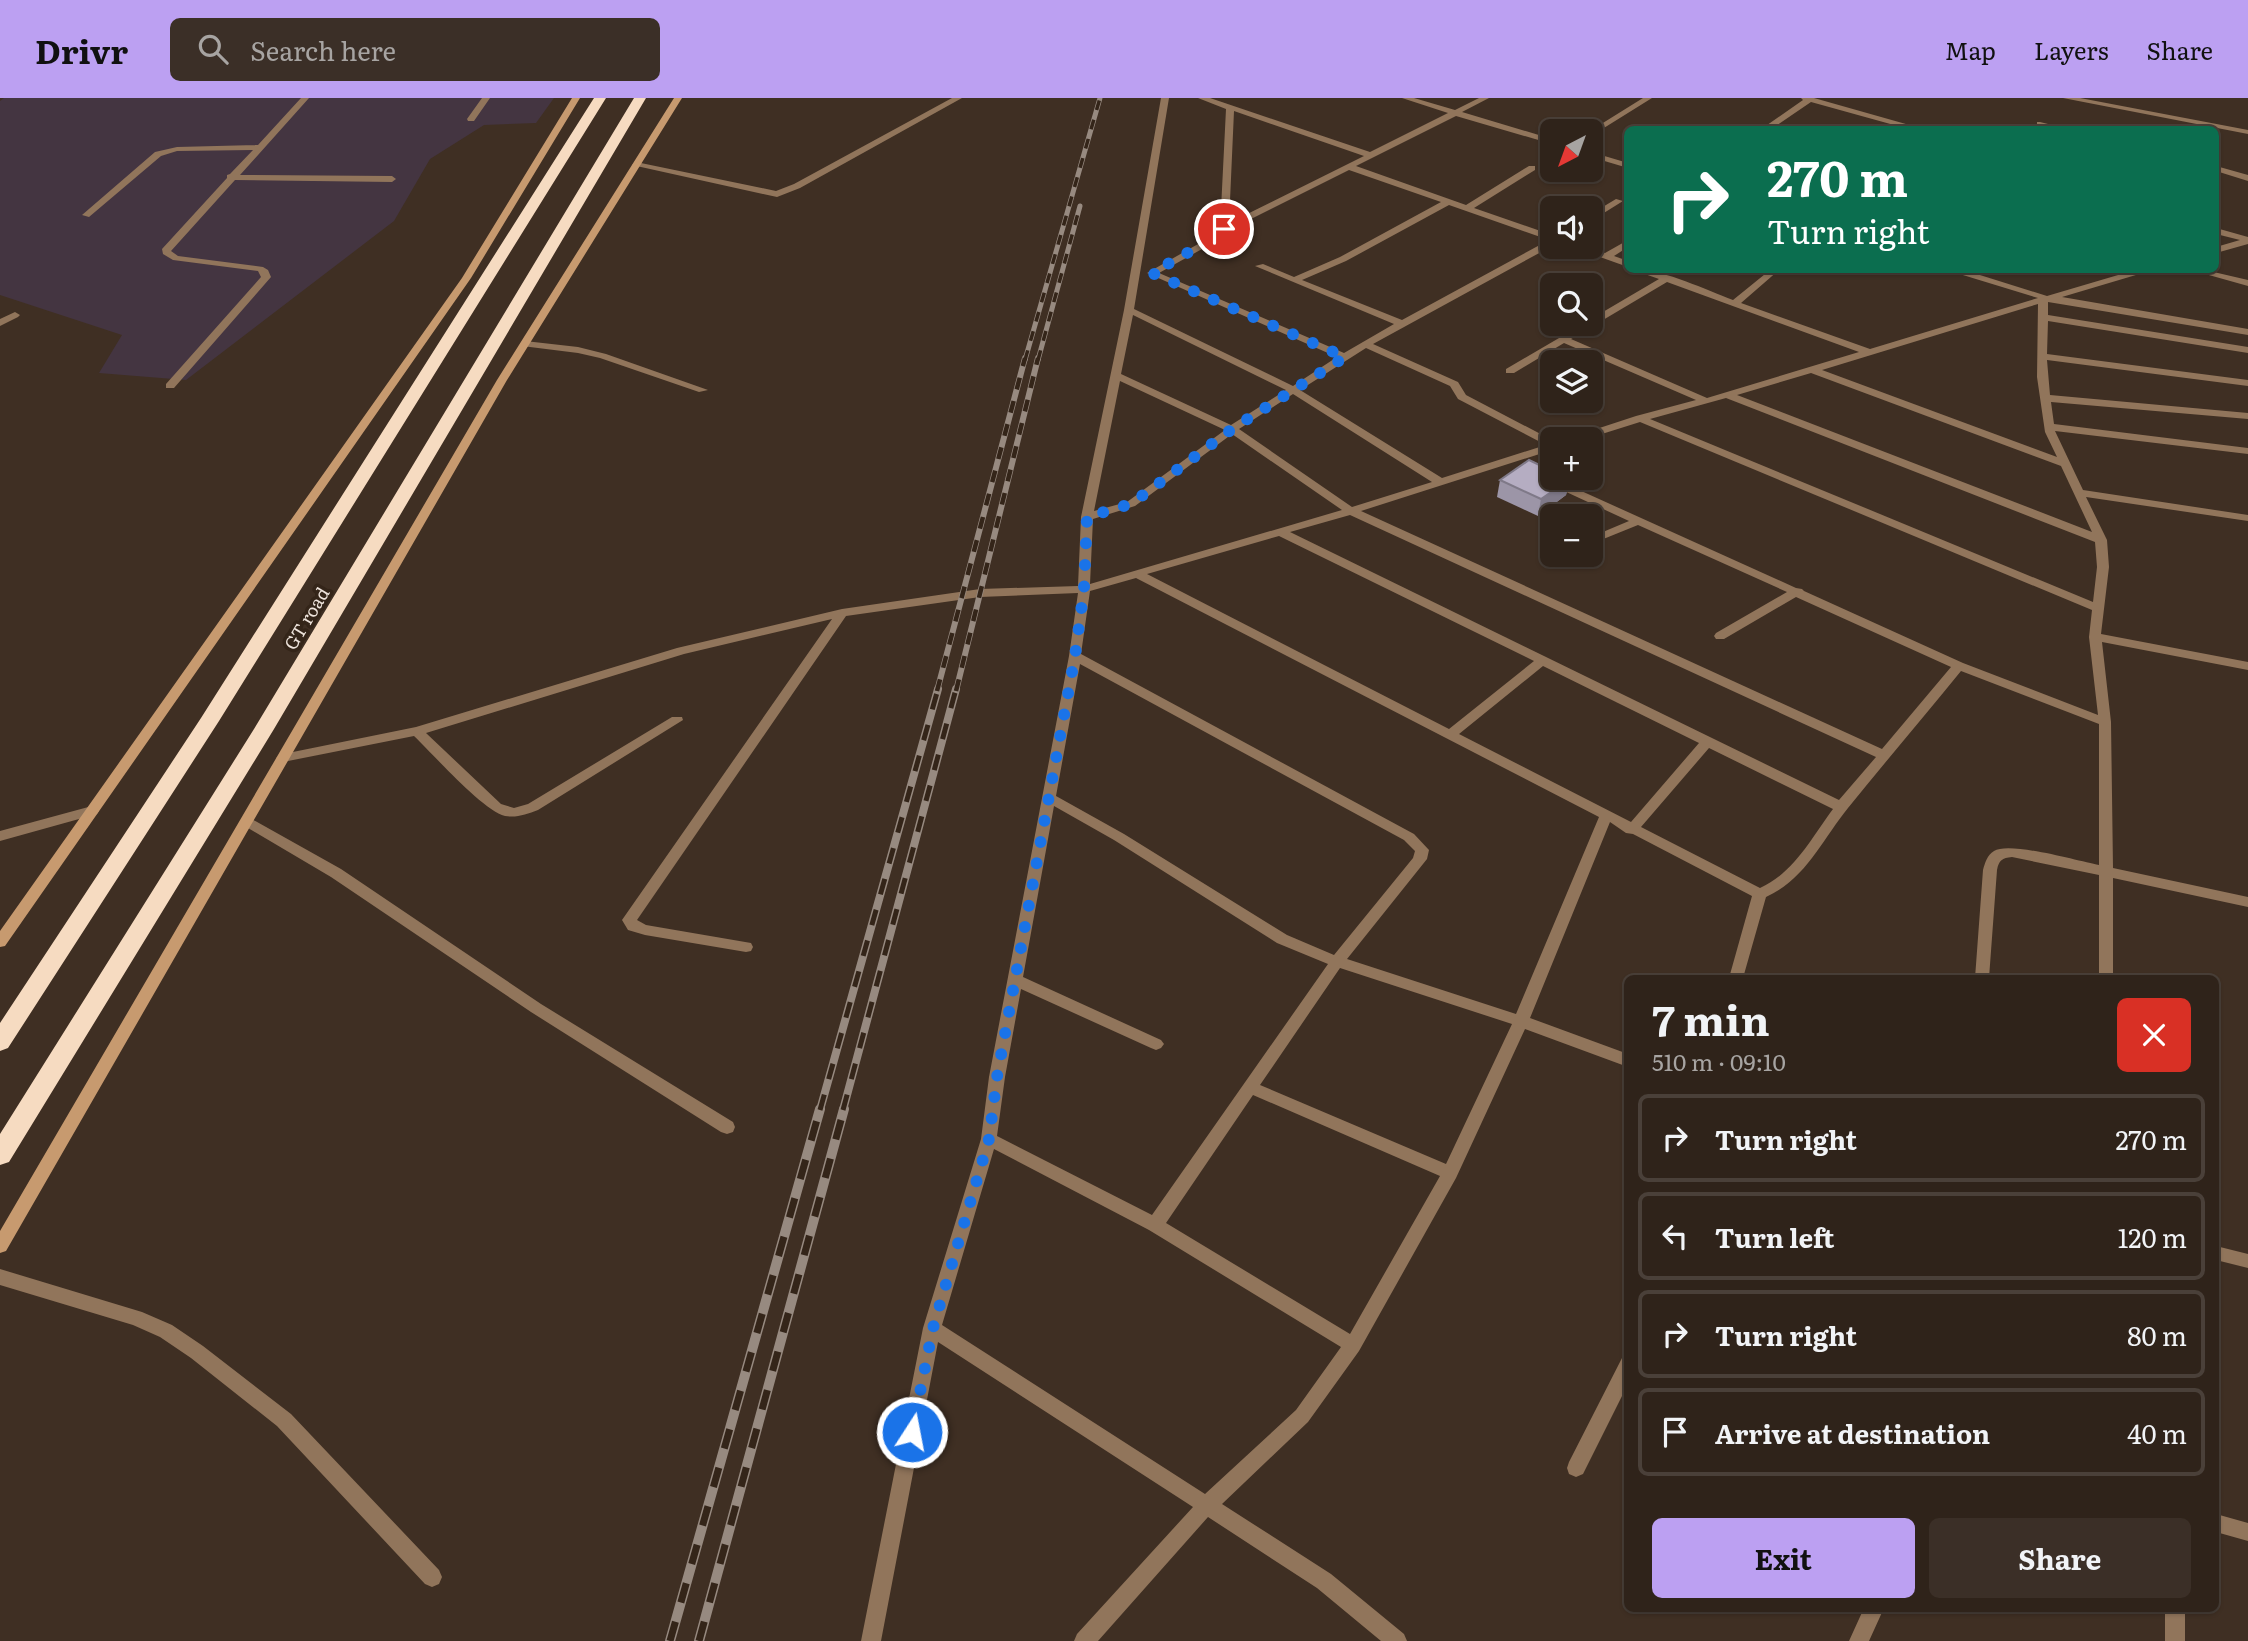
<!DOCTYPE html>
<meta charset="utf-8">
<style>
:root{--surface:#2f231a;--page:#3b2f27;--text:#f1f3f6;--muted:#a7a4a2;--line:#4a4039;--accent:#bca0f2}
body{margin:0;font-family:Literata,serif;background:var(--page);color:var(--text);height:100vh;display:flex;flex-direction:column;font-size:26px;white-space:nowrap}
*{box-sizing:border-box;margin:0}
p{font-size:23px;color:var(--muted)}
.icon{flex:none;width:38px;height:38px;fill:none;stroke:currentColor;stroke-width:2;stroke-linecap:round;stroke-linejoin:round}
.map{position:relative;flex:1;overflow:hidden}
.drawer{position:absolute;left:1624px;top:877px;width:595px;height:637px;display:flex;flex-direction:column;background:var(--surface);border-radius:10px;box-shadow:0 2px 5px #0004,0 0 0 2px var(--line)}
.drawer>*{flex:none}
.banner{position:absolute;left:1624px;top:28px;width:595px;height:147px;border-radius:10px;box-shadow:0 2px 5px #0004,0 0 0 2px var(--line);background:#0b6e4f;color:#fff;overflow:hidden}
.needle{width:46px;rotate:221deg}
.buttons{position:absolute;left:1540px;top:21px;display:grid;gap:14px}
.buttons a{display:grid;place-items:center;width:63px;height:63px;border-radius:10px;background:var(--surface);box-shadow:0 2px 5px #0004,0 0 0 2px var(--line);font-size:35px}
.pin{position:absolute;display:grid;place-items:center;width:60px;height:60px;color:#fff;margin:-30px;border:4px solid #fff;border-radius:50%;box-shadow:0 2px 7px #0007}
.me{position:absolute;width:77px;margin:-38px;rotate:11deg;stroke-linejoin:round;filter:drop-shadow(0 0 5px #0008)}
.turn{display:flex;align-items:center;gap:24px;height:147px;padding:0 28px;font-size:32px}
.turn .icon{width:91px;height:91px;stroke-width:2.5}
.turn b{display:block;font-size:49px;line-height:60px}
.round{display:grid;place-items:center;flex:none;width:74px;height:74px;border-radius:10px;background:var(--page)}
.headline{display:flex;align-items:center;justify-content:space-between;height:119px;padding:0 28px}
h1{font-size:42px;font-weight:700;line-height:52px}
.cta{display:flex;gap:14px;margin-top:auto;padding:14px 28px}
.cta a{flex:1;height:80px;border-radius:10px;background:var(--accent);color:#111;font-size:28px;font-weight:700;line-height:80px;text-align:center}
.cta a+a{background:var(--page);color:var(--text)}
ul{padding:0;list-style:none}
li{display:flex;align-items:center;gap:21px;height:88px;margin:0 14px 10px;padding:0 14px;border:4px solid var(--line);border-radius:10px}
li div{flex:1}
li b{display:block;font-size:26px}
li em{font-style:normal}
header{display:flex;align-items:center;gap:42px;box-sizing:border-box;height:98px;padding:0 35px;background:var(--accent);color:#111}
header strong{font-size:33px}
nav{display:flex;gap:38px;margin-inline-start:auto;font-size:24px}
.search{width:490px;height:63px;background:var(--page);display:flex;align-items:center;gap:18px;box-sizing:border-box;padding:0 24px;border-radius:10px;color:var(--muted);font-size:26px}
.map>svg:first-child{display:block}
.industrial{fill:#443541}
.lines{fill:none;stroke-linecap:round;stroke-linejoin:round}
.lane{fill:#91755b;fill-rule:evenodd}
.street{fill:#91755b;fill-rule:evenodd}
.secondary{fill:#c79a6f;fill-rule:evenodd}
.highway{fill:#f6dbc1;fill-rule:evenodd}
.rail-far3-casing{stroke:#978a80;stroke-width:5}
.rail-far2-casing{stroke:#978a80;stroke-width:6}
.rail-far1-casing{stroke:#978a80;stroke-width:8}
.rail-casing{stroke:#978a80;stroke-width:10}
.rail-far3{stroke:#342519;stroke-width:3.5;stroke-dasharray:10;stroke-linecap:butt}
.rail-far2{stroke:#342519;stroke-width:4.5;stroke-dasharray:12;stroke-linecap:butt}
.rail-far1{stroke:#342519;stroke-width:5;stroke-dasharray:16;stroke-linecap:butt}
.rail{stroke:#342519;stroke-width:7;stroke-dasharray:20;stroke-linecap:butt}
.wall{fill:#9c95a7}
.shaded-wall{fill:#7f7988}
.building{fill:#b5adc2;stroke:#7f7988;stroke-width:2}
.route{stroke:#1a73e8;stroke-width:12;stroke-dasharray:0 21.6}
.labels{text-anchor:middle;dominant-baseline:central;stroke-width:7;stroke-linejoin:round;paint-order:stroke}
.street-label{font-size:18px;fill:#ede3db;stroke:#342519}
</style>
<header>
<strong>Drivr</strong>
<div class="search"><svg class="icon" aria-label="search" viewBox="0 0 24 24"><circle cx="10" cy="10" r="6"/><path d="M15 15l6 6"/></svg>Search here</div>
<nav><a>Map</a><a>Layers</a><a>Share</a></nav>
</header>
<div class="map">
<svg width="2248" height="1543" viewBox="0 0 2248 1543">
<rect width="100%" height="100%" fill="#3f2f23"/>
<path class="industrial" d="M4 0H554L536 25 484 27 430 61 394 123 186 282 99 275 122 237 0 197V3Z"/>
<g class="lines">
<path class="lane" d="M301 0H309L240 77 392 78 396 81 392 84 235 82 171 153 178 158 263 169 268 172 271 179 174 290H166V286L261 179 258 173 173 162 163 156 162 151 227 80V77L230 76 253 52 177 53 161 58 89 119 82 117 155 54 177 49 258 47Z
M482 0H490L474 23H468L467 21Z
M525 243 578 249 606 256 708 292 699 294 600 260 578 255 522 248 520 246Z
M0 1171 142 1214 172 1227 203 1248 291 1316 439 1472 442 1479 439 1486 432 1489 425 1486 277 1328 191 1260 160 1239 133 1227 0 1187Z"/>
<path class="street" d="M952 0H962L800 90 777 99 632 67 636 64 776 93 794 86Z
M1161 0H1169L1134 211 1293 288 1337 259 1147 175 1214 137 1220 131 1226 11 1198 0H1210L1370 54 1448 15 1402 0H1414L1455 12 1479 0H1489L1462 14 1552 41V46L1456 18 1356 68 1466 107 1529 68H1535V72L1474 110 1552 137V148L1373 246 1458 284 1466 297 1552 342V352L1361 413 1882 651 1951 569 1796 499 1724 541H1716L1714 538 1716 535 1787 494 1638 427 1591 446V439L1629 423 1549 386V382H1557L1796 490 1802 491 1804 493 1963 565 2098 617 2089 539 2092 512 1640 324 1586 341H1571L1572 339 1636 318 1696 302 1564 245 1514 275H1506V271L1583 226H1591V221L1659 181 1639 174 1638 172C1665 172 1706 192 1733 202L1770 172H1779L1741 205 1870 251 2038 200 1953 174 1952 172H1964L2047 198 2135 172H2147L2146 174 2062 199 2248 231V237L2048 204V217L2248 249V255L2048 223 2047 256 2248 282V288L2047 262 2050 297 2248 315V321L2051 304 2054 326 2248 350V356L2055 333 2083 392 2248 417V423L2086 399 2107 442 2109 469 2101 536 2248 564V572L2102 544 2111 624 2113 770 2248 799V809L2113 780V880H2099V777L2012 759C2002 760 1999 762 1997 772L1989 880H1975L1983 772C1985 765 1987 757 1994 753 2009 743 2078 763 2099 767V626L1961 573C1924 619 1885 664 1848 710 1822 742 1806 781 1766 799L1743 880H1729L1752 798 1633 736 1626 735 1610 724 1530 920 1628 956V969L1525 931 1456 1080 1359 1253 1308 1324 1222 1406 1331 1476 1404 1536 1407 1543H1381L1317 1490 1208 1419 1098 1543H1074L1077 1536 1193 1409 938 1244 881 1543H861L923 1230 981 1041 989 979 1069 558 1078 495 980 499 846 518 637 822 646 827 751 845 753 849 751 853 746 854 645 837 628 832 622 822 832 521 684 556 426 635 501 706 514 710 528 706 672 619H682L683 622 538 712C527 716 517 720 505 718 482 712 434 657 414 638L283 664 276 660 283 656 416 629 677 550 842 511 980 491 1078 488 1081 419 1124 212ZM1234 13 1364 58 1229 125ZM1349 72 1441 104 1340 159 1294 179 1263 166 1255 168 1394 226 1344 255 1159 175 1220 141 1227 133ZM1449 107 1549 142 1402 222 1302 182 1346 163ZM1667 184 1859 254 1707 300 1571 241ZM2038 206 2037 279 2045 334 2057 359 1822 272ZM1133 217 1286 292 1231 327 1121 276ZM1366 250 1450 288 1458 301 1546 347 1442 380 1300 292ZM1811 275 2061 368 2092 434 1737 297ZM1120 283 1225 332 1127 404 1094 413ZM1293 296 1432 384 1352 409 1239 331ZM1726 300 2095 444 2097 469 2093 504 1650 321ZM1232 336 1342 412 1090 486 1093 421 1135 408ZM1350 417 1876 659 1839 702 1290 434ZM1279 438 1534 563 1449 631 1147 476ZM1136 480 1599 719 1516 916 1347 861 1427 761 1429 752 1414 736 1081 556 1090 493ZM1080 566 1404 742 1415 753 1413 760 1334 857 1287 837 1124 736 1056 698ZM1543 568 1699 645 1631 724 1459 636ZM1709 650 1833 711C1812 739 1794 775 1760 790L1641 729ZM1054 708 1114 742 1277 845 1328 866 1152 1117 997 1038 1005 979 1021 891 1151 950 1156 952 1161 950 1164 946 1161 942 1023 879ZM1340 870 1512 926 1446 1066 1260 987ZM1253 997 1440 1078 1350 1236 1166 1125ZM994 1051 1149 1132 1341 1249 1296 1312 1205 1396 942 1227Z
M1643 0H1652L1591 38 1590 33Z
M1801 0H1814L1927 32H1912L1811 4 1770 32H1760L1803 2Z
M2063 0H2080L2248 32V36Z
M2040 24 2064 30 2065 32H2050L2037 28V24Z
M1591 54 1628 65V70L1591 59Z
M2216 68 2248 77V83L2216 73Z
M1616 101 1623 103 1591 123V116Z
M2216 130 2248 139V146L2216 155V149L2240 142 2216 136Z
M1628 142V149L1614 158 1628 163V169L1572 149H1585L1605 155Z
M2191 172H2205L2248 182V188Z
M15 214 20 217 18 219 0 228V221Z
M1552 456V457H1565L1554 463H1546V459Z
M92 708 97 710 99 713 97 716 0 743V733Z
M248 719 341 771 541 906 733 1024 735 1029 733 1034 727 1036 721 1034 531 914 331 779 243 727 241 724 243 721Z
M2216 1148 2248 1156V1170L2216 1162Z
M1628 1258V1286L1583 1376 1576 1379 1569 1376 1567 1370 1569 1364 1622 1260Z
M2216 1416 2248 1425V1443L2216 1434Z
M1864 1510H1884L1869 1543H1849Z
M2165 1510H2185V1543H2165Z"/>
<path class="secondary" d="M572 0H580L471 180 5 848 0 849V833L462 180Z
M674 0H682L507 282 6 1153 0 1155V1133L497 282Z"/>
<path class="highway" d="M594 0H606L219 623 8 950 0 953V925L201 620Z
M634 0H646L274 631 9 1064 0 1067V1036L254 631Z"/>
<g class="rail-far3-casing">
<path id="rail-far3" d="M1025 262 1100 0
M1038 262 1080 108"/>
</g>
<g class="rail-far2-casing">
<path id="rail-far2" d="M937 593 1025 260
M956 593 1038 260"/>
</g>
<g class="rail-far1-casing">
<path id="rail-far1" d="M820 1012 938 591
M843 1012 956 591"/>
</g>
<g class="rail-casing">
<path id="rail" d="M670 1543 820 1011
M699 1543 844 1011"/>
</g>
<use href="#rail-far3" class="rail-far3"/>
<use href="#rail-far2" class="rail-far2"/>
<use href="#rail-far1" class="rail-far1"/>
<use href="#rail" class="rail"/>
</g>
<path class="wall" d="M1570 381 1566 397 1538 418 1497 399 1500 382Z"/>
<path class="shaded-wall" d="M1570 381 1566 397 1538 418 1541 401Z"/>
<path class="building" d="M1529 362 1552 373V380L1570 381 1541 401 1500 382Z"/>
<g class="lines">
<path class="route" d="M912 1334 933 1230 989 1041 997 979 1075 558 1084 491 1087 419 1131 406 1232 331 1345 259 1152 175 1217 138 1224 131"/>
</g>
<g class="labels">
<g class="street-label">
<text transform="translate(306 520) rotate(-59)">GT road</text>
</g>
</g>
</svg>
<div class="buttons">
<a><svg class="needle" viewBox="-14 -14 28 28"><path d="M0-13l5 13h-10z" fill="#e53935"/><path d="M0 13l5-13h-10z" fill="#a7a4a2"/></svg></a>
<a><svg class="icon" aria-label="sound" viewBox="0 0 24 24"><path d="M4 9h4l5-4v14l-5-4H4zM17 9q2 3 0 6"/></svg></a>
<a><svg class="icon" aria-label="search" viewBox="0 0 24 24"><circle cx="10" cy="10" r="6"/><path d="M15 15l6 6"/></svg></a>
<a><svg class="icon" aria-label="layers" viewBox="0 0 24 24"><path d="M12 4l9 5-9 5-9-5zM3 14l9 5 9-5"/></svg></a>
<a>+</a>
<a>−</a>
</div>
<div class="pin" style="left:1224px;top:131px;background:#d93025"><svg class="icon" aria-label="arrive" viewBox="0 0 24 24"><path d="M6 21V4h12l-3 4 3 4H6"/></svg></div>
<svg class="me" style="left:912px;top:1334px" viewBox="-20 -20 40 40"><circle r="17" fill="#1a73e8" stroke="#fff" stroke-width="3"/><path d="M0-11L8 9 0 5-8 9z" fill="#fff"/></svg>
<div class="banner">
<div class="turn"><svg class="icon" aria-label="right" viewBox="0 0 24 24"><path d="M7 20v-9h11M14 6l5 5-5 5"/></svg><div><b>270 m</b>Turn right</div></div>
</div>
<section class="drawer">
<div class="headline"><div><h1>7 min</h1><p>510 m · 09:10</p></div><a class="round" style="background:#d93025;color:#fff"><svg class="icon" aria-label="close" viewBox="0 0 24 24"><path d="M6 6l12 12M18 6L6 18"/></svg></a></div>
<ul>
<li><svg class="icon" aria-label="right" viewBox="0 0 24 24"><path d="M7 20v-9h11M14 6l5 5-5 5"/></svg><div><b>Turn right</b></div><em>270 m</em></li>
<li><svg class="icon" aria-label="left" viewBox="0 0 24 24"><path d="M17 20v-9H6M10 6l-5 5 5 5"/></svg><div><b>Turn left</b></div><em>120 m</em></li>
<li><svg class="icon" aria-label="right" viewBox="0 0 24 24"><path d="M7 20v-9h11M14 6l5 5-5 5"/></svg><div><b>Turn right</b></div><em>80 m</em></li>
<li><svg class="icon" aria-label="arrive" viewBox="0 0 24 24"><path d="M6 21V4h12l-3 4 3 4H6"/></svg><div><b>Arrive at destination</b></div><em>40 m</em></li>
</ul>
<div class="cta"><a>Exit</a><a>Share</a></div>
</section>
</div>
